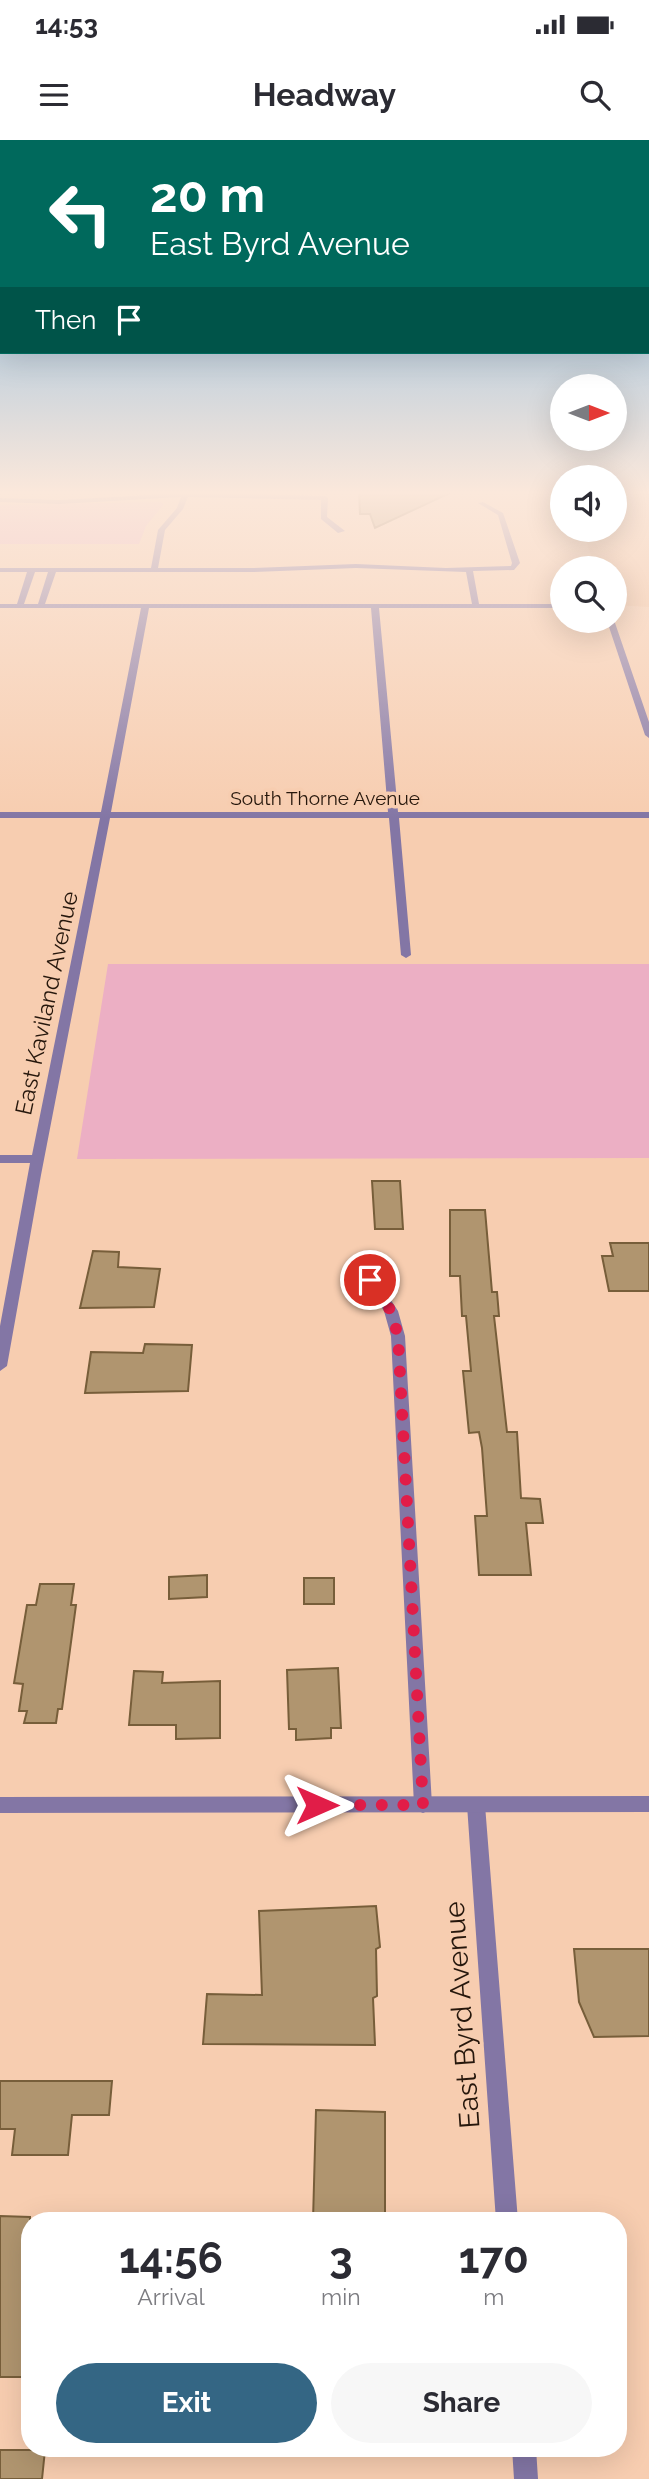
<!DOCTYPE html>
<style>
:root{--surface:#fff;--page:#f7f7f7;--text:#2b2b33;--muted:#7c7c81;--accent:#346684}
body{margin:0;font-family:Raleway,sans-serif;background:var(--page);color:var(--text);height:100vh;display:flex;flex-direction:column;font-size:26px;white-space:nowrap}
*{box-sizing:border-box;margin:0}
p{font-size:23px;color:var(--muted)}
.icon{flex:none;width:38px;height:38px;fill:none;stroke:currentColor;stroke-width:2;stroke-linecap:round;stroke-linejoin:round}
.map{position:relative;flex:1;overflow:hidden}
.side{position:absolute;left:21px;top:2072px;width:606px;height:245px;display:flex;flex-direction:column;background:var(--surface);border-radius:28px;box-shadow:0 7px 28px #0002}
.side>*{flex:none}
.hud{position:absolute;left:0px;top:0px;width:649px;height:214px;box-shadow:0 7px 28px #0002;background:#00695c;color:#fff;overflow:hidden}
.needle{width:46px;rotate:90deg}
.tools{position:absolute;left:550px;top:234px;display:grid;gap:14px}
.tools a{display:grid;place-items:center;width:77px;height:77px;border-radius:50%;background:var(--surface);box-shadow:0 7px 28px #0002;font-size:35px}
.pin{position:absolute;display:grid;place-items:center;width:60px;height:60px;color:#fff;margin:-30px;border:4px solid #fff;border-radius:50%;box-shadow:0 2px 7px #0007}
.me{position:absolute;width:77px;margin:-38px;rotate:90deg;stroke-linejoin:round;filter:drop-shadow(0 0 5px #0008)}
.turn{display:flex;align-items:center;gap:24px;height:147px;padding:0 35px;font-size:32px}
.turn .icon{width:91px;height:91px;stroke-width:2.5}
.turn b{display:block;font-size:49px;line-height:60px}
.then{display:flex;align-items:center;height:66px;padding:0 35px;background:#0003;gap:14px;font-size:26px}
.eta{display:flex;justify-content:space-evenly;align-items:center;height:119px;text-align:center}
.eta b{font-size:42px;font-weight:700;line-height:49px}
.cta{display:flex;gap:14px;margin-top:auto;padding:14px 35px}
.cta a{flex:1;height:80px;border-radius:42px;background:var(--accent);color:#fff;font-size:28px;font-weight:700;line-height:80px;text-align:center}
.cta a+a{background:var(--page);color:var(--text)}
.status{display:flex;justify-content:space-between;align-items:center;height:49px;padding:0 35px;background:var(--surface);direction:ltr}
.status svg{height:19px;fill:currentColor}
header{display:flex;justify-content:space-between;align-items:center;height:91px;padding:0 35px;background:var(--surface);font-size:32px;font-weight:700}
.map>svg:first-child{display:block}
.built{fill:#f2c2a0}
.green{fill:#ecafc4}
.building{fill:#b0956f;stroke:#775e3a;stroke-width:2}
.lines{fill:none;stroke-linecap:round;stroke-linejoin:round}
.minor{fill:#8376a5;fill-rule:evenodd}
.tertiary{fill:#8376a5;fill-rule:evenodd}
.route{stroke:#e11d48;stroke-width:12;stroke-dasharray:0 21.6}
.labels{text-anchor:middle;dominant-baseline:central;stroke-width:7;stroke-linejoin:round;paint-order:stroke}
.far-street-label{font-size:19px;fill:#26170c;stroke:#f7cdb0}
.street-label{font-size:23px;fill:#26170c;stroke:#f7cdb0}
.near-street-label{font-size:28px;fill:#26170c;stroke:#f7cdb0}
</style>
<div class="status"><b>14:53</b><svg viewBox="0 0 49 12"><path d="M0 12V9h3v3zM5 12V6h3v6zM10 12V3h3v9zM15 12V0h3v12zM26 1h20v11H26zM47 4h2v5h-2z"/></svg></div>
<header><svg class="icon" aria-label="menu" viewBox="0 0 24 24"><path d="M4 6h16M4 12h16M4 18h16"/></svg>Headway<svg class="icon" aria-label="search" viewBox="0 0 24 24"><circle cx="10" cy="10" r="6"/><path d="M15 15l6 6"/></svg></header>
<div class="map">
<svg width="649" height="2339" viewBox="0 0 649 2339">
<rect width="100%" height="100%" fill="#f7cdb0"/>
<path class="built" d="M614 351H649V467L614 465V429H596L582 390H614Z"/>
<path class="green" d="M161 362 164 364 146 386 139 404H0V365Z
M108 824H649V1018L77 1019Z"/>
<path class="building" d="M359 351H454L375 388 370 374H360Z
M372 1041H400L403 1089H375Z
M450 1070H485L492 1152H497L499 1176H494L507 1292H517L521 1358 540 1359 543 1383H526L531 1435H479L475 1376H487L482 1308 479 1292 469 1293 463 1231H471L466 1176H462L460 1136H450Z
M610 1103H649V1151H609L602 1116H613Z
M93 1111 119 1112 118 1127 160 1129 154 1167 80 1168Z
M145 1204 192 1205 188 1251 85 1253 91 1212 143 1213Z
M207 1435V1457L169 1459V1437Z
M304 1438H334V1464H304Z
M40 1444H74L71 1465H76L62 1569H58L56 1583H24L27 1571H19L23 1544 14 1543 27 1465H36Z
M338 1528 341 1588H331V1598L296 1600V1589H289L287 1530Z
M134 1531 163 1532 162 1543 220 1541V1598L176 1599V1585H129Z
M376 1766 380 1807 376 1809 377 1856 373 1858 375 1905 203 1904 207 1854 262 1855 259 1771Z
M574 1809H649V1896L594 1897 579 1862Z
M0 1941H112L109 1975H72L68 2015H12L15 1989H0Z
M316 1970 385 1972V2081H313Z
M0 2076 30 2077V2237H0Z
M0 2310H45L42 2339H0Z"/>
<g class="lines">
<path class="minor" d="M185 353 325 356 328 358 327 377 345 391 338 393 321 379V360L188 357 183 369 165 390 158 428H253L356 424 446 428 511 426 512 423 498 375 478 363 483 362 503 373 520 423 514 430 473 431 479 464H562V468H379L398 672H649V678H399L411 815 406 818 401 815 389 678H110L41 1035 7 1226 0 1231V1186L30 1023H0V1015H32L100 678H0V672H101L141 468H0V464H17L27 432H0V428H151L158 390 177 368 181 357 59 364 0 362V358L59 360ZM356 428 466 432 472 464H45L56 432H253ZM35 432H48L38 464H24ZM149 468H371L388 672H111Z
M614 480 649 582V598L645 595 607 481Z
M371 1136 376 1137 398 1171 405 1196 432 1665 430 1670 423 1673 416 1670 414 1665 391 1196 384 1171 364 1140Z
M476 1657 483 1660 485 1665 518 2081H496L467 1665 469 1660Z
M512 2308H536L538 2339H514Z"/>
<path class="tertiary" d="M649 1656V1672L0 1673V1657Z"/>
</g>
<linearGradient id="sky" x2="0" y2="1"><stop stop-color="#71b0e0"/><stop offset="0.52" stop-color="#fbe8db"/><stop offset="1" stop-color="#fbe8db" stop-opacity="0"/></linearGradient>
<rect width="649" height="678" fill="url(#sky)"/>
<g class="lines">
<path class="route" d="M317 1665H423L398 1196 391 1171 370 1140"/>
</g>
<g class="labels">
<g class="far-street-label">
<text x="325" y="658">South Thorne Avenue</text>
</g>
<g class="street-label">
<text transform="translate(46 863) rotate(-78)">East Kaviland Avenue</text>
</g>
<g class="near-street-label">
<text transform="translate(462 1875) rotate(-94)">East Byrd Avenue</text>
</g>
</g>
</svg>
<div class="tools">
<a><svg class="needle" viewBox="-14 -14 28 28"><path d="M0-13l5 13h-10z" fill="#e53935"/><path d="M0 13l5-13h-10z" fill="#7c7c81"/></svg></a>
<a><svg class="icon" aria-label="sound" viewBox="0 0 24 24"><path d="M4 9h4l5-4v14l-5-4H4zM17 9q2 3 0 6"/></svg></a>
<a><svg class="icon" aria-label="search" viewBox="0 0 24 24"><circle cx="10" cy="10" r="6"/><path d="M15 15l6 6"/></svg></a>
</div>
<div class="pin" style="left:370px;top:1140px;background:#d93025"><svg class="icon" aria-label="arrive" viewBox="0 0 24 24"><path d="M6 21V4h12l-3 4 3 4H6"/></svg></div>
<svg class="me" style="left:317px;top:1665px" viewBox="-20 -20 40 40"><path d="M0-17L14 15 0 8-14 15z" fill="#e11d48" stroke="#fff" stroke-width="4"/></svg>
<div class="hud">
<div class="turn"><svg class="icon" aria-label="left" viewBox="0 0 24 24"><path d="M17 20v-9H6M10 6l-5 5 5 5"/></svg><div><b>20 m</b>East Byrd Avenue</div></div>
<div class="then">Then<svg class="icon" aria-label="arrive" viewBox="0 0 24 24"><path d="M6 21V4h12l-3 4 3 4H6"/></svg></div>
</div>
<section class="side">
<div class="eta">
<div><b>14:56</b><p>Arrival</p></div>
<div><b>3</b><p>min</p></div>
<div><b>170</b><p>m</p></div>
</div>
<div class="cta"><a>Exit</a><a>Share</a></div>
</section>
</div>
